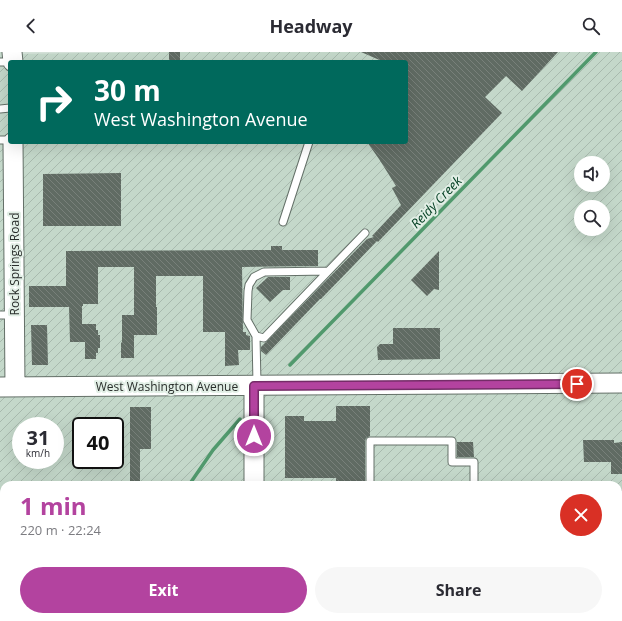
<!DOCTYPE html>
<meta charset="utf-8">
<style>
:root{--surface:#fff;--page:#f7f7f7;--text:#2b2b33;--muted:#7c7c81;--accent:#b3439f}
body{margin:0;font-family:"Open Sans",sans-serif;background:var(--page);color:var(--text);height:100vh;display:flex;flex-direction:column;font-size:15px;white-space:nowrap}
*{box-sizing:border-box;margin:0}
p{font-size:13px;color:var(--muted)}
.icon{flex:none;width:22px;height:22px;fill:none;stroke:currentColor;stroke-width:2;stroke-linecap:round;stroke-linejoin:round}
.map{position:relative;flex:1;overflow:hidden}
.details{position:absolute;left:0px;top:429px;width:622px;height:140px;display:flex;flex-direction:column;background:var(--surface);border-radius:12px 12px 0 0;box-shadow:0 4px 16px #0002}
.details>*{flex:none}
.top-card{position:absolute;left:8px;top:8px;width:400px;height:84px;border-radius:4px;box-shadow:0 4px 16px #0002;background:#00695c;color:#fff;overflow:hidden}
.buttons{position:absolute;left:574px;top:104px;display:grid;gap:8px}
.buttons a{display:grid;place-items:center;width:36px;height:36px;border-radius:50%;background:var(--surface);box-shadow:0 4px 16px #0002;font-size:20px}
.speed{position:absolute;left:12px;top:365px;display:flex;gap:8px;font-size:20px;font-weight:700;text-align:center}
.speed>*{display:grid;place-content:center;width:52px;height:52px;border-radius:50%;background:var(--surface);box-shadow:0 4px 16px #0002;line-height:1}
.speed small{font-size:10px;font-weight:400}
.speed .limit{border:2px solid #111;border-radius:6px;background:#fff;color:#111}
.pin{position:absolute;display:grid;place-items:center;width:34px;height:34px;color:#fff;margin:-17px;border:2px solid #fff;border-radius:50%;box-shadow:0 1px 4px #0007}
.me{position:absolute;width:44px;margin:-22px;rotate:0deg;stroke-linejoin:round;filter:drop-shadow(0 0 3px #0008)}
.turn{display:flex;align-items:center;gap:14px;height:84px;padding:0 20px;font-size:18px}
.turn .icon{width:52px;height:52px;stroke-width:2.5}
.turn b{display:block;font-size:28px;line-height:34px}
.round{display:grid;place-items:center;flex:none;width:42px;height:42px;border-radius:21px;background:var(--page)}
.headline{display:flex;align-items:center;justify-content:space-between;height:68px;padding:0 20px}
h1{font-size:24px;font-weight:700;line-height:30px;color:var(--accent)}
.cta{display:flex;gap:8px;margin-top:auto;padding:8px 20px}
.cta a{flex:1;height:46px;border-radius:24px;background:var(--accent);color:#fff;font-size:16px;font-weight:700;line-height:46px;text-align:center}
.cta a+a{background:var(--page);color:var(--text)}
header{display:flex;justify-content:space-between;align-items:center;height:52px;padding:0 20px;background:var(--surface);font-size:18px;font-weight:700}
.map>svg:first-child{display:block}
.industrial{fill:url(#industrial-furrows);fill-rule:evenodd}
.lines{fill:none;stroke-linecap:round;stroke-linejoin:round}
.stream{stroke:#51996d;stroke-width:3.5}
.building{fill:url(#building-back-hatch)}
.lane-casing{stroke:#647068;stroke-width:9}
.secondary-casing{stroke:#647068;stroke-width:21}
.lane{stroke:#fff;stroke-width:7}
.secondary{stroke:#fff;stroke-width:19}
.route-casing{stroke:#742c67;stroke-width:10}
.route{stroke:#b3439f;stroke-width:7}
.labels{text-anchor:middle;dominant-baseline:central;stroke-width:4;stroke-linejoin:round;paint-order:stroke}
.street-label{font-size:12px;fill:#292e2b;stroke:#e2efe6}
.water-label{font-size:13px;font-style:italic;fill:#044023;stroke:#e2efe6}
</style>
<header><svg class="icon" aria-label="back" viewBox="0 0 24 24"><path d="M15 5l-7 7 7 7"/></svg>Headway<svg class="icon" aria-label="search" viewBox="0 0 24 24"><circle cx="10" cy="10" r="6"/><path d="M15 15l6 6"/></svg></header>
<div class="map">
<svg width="622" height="569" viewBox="0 0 622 569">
<defs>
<pattern id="industrial-furrows" width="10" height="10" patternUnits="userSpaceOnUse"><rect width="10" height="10" fill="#c4d8ca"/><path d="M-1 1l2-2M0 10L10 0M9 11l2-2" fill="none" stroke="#a8baae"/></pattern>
<pattern id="building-back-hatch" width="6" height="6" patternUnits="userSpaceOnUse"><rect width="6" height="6" fill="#606b63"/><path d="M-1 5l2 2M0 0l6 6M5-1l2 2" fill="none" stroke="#78807a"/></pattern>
</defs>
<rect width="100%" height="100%" fill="#d5e2d9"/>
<path class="industrial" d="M0 0H12L13 2 169 0H622V569H0ZM10 10H406V90H10ZM581 111H603V133H581ZM581 155H603V177H581ZM21 374H55V408H21ZM81 374H115V408H81ZM4 433H618V565H4Z"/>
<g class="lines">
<path class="stream" d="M290 313 596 0
M189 433 213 398 240 367
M130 569 132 565"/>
</g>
<path class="building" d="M169 0H180V10H169Z
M361 0H558L522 39 506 24 485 45 502 61 378 190 377 189 354 213 321 247H320L266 303 261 299V295L367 187 374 185 372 184 401 153 392 136 396 134 379 107 367 90H406V10H384Z
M121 121V174H43V122Z
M271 194H282V198H318V214L242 215 243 280H246V283L250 284V298H238L239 313 225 314V280H203V224H156V255H157V283H134V306H121V291L122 290V263H134V215H98V252H83V254H82V272H96V278H98V283H100V296H98V301H96V307H85V290H70L69 255H29V234H66V199L271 198Z
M439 199V238L434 237 427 244 411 228Z
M268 225H290V238H283L270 250 256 236Z
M31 273H47L48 313H32Z
M393 276H440V307L378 308 377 295 380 292H393Z
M336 354H370V384L366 386 365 389V433H336V426H285V364H304V369H336Z
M130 355H151V397H140V433H130Z
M583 388H614V391L622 390V422H611V410H584Z
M457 390H473L474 405H457Z"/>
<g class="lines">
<g class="lane-casing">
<path id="lane" d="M0 10H12
M0 57 10 56
M0 88H10
M283 170 309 90
M328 219 264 220 254 225 249 233 248 239 247 268 256 284 264 286 365 181
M0 263H14
M256 284 257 332
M370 433V389H452V410H474V433"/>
</g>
<g class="secondary-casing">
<path id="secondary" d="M12 0 13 10
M13 90 15 335
M254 334V433
M0 335 622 331
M256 565V569"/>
</g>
<use href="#lane" class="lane"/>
<use href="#secondary" class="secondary"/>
</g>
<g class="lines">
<g class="route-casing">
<path id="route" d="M254 384V334L577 332"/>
</g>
<use href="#route" class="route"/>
</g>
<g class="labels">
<g class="street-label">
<text transform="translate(14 212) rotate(-90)">Rock Springs Road</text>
<text x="167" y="334">West Washington Avenue</text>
</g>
<g class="water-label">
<text transform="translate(436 150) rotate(-46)">Reidy Creek</text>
</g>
</g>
</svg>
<div class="buttons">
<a><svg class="icon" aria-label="sound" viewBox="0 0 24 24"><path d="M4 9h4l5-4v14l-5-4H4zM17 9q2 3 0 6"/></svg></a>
<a><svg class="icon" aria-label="search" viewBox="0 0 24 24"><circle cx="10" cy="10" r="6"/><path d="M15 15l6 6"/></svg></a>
</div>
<div class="speed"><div>31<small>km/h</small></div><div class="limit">40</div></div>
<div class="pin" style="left:577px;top:332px;background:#d93025"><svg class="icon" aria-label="arrive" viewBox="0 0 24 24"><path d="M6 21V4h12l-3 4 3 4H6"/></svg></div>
<svg class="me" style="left:254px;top:384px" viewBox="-20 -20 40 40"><circle r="17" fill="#b3439f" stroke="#fff" stroke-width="3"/><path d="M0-11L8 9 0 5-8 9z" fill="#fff"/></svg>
<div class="top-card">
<div class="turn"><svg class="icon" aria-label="right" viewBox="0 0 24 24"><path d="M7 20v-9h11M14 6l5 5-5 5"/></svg><div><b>30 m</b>West Washington Avenue</div></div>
</div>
<section class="details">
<div class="headline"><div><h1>1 min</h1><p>220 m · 22:24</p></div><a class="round" style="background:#d93025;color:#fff"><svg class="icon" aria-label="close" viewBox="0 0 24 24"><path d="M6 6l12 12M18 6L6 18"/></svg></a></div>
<div class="cta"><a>Exit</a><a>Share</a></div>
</section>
</div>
